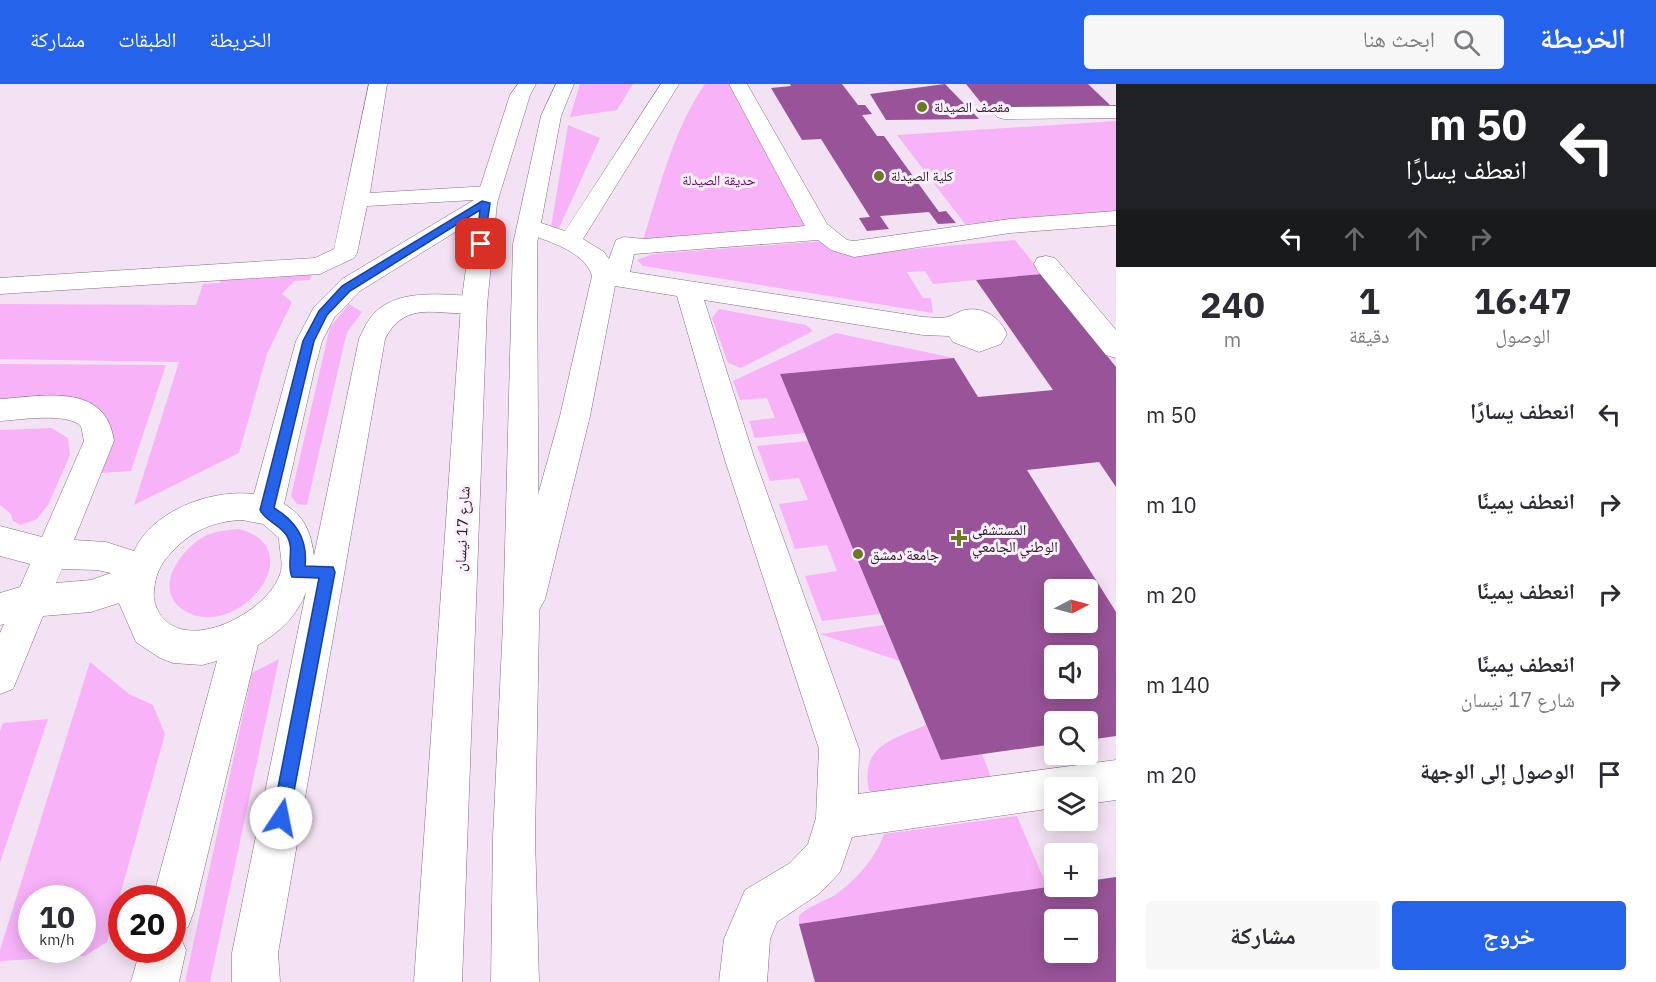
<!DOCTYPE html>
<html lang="ar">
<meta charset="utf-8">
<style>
:root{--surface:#fff;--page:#f7f7f7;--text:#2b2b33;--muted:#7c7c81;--accent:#2563eb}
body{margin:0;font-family:"IBM Plex Sans","Noto Naskh Arabic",sans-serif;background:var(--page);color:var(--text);direction:rtl;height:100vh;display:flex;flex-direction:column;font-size:22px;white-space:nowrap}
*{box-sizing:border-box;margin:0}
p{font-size:20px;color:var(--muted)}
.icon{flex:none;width:33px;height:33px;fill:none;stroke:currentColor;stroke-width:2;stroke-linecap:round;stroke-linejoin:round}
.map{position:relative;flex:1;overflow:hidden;direction:ltr}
.panel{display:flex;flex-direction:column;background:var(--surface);width:540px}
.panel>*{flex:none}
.hud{background:#202124;color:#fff;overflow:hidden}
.needle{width:39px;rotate:84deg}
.buttons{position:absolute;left:1044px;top:495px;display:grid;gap:12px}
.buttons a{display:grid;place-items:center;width:54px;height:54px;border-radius:6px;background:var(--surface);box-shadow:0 3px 15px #0003;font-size:30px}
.speed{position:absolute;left:18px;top:801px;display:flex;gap:12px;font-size:30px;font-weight:700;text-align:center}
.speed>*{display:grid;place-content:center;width:78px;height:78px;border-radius:50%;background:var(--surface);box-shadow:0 3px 15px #0003;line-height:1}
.speed small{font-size:15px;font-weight:400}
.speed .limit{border:9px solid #d22;background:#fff;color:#111}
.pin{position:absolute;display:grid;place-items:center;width:51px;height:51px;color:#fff;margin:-26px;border-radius:12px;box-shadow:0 3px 9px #0006}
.me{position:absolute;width:66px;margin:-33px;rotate:11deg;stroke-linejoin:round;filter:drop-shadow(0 0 4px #0008)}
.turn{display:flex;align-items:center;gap:21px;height:126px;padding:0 30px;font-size:27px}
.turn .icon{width:78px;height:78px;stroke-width:2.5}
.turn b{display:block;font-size:42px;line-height:51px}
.lanes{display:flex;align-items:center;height:57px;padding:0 30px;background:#0003;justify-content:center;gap:30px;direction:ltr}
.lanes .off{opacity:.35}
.eta{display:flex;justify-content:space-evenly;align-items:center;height:102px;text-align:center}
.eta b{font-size:36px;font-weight:700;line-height:42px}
.button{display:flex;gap:12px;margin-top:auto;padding:12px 30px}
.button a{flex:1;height:69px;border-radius:6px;background:var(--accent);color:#fff;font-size:24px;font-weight:700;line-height:69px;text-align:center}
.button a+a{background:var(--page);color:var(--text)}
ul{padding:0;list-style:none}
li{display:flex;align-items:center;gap:18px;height:90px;padding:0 30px}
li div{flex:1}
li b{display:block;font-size:22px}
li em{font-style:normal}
header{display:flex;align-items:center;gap:36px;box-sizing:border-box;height:84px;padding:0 30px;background:var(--accent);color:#fff}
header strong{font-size:28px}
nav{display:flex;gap:33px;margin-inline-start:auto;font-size:21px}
.search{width:420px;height:54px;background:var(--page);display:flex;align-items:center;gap:15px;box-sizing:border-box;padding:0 21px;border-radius:6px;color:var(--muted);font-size:22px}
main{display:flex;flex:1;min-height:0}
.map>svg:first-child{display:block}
.green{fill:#f7b2f8;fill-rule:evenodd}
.building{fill:#985399;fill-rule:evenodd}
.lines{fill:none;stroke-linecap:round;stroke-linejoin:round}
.minor-casing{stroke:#817180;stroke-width:1}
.major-casing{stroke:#817180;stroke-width:1}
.minor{fill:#fff;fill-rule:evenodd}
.major{fill:#fff;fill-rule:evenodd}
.route{fill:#2563eb;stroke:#184099;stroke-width:1.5}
.poi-dot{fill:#6d7823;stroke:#fef0fe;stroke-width:2}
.labels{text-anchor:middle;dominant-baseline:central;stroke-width:6;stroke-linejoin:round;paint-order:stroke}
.far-poi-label{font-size:14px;fill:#262026;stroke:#fef0fe;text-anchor:start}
.far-park-label{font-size:14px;fill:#620466;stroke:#fef0fe}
.street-label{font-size:15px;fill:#262026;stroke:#fef0fe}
.poi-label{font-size:15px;fill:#262026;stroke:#fef0fe;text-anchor:start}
</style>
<header>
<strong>الخريطة</strong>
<div class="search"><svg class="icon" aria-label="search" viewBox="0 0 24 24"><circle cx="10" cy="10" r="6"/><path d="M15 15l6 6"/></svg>ابحث هنا</div>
<nav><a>الخريطة</a><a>الطبقات</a><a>مشاركة</a></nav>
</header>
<main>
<section class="panel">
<div class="hud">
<div class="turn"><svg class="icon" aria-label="left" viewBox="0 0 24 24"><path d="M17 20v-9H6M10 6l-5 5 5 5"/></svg><div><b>50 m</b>انعطف يسارًا</div></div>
<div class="lanes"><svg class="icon" aria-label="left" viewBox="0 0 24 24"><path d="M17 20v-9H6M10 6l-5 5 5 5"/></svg><svg class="icon off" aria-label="ahead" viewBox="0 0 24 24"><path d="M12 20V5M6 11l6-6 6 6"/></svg><svg class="icon off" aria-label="ahead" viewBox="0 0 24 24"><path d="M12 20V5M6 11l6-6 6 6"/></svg><svg class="icon off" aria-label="right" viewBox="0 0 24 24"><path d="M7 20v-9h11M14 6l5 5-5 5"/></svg></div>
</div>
<div class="eta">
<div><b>16:47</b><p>الوصول</p></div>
<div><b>1</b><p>دقيقة</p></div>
<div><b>240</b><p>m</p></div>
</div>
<ul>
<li><svg class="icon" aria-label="left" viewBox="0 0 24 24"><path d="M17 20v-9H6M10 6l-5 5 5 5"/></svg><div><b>انعطف يسارًا</b></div><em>50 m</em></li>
<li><svg class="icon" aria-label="right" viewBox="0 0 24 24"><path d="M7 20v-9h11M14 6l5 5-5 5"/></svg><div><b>انعطف يمينًا</b></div><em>10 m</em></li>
<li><svg class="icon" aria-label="right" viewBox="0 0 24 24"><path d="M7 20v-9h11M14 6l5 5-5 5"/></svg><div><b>انعطف يمينًا</b></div><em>20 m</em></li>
<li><svg class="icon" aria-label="right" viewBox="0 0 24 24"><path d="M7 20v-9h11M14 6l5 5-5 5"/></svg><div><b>انعطف يمينًا</b><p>شارع 17 نيسان</p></div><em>140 m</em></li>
<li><svg class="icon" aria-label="arrive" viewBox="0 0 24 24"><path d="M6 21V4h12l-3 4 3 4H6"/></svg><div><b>الوصول إلى الوجهة</b></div><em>20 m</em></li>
</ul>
<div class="button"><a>خروج</a><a>مشاركة</a></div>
</section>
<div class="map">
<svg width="1116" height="898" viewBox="0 0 1116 898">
<rect width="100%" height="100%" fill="#f3e2f3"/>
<path class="green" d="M580 0H633L617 26 570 33Z
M705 0H729L806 145 643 156C660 103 673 46 705 0Z
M1116 37V129L965 140 897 51Z
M568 41 600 54 559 144 551 143Z
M1015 156 1042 190 933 200 925 187 907 188 923 214H931L933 229 643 182 637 176 653 170 824 157 845 171Z
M313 188 310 196 294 197 282 210 292 218 267 270 239 369 134 421 179 278 0 275V220L196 221 203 200 220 199 222 191Z
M349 220 362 228 348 247 345 256 307 421 297 420 291 412 330 243Z
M719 225 806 241 813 247 741 284 728 279 712 234Z
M836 249 954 274 780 290 805 349 755 354 749 337 775 334 767 314 740 316 733 297Z
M0 280 166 281 131 387 101 389 108 343 0 319Z
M51 344 68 354 70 371 48 421 37 435 21 441 13 437 11 430 0 421V346Z
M808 357 880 530 822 537 805 492 837 487 827 461 795 465 779 420 808 416 799 394 770 397 757 362Z
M239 445C314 465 237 558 185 527 150 506 182 463 207 451 217 447 228 446 239 445Z
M884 541 900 577 820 550Z
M279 575 210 898H185L252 589Z
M90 578 129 610 153 621 165 650 107 858 85 872 0 877V866ZM32 814H82V866H32Z
M48 635 0 779V647L3 639Z
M926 641 941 676 982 670 992 695 873 708 869 707C860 661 892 656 926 641Z
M1017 732 1047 803 799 840V832C808 822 823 818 835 811 855 797 876 774 884 750Z"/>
<path class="building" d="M790 0H842L858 21H865L872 30 862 31 877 52H884L939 128 946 127 956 139 938 140 929 128 880 132 889 145 867 147 859 134 870 133 821 55 802 56 771 4 791 2Z
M945 0 979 35 886 36 870 10Z
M966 0H1088L1110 21 987 26Z
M1042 190 1116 283V403L1099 378 1027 386 1116 528V652L1088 656V638H1054V660L941 676 780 290 954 274 978 313 1053 306 976 196ZM1054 506H1088V538H1054ZM1054 572H1088V604H1054Z
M1116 793V898H815L799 840 1054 802H1088V797ZM1054 836H1088V868H1054Z"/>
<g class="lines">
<g class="minor-casing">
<path id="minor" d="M369 0H387L370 109 489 102 497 104 500 109 494 114 497 119 494 124 360 207 334 234 322 257 314 287 284 420C305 432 311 449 314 472L359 255C364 244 370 231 380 224 406 205 444 211 474 212L483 215 487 221 483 227C447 237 408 210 385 255L278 869 280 898H232V869L306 508C297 532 280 548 258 561L194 827 188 843 175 848 179 850 186 866 179 898H131L140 866H172V814H153L217 577 202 581 173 579 160 574 136 558 119 519 91 528 43 532 13 605 0 610V549L4 540 0 541V509L20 503 30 480 0 472V442L42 453 84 357 81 342C66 328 20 336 0 337V315C44 312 106 298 114 357L74 456 106 458 134 467C153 426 211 405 254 410L296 257 314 223 342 195 474 116 367 122 357 169 354 174 320 190 0 210V194L315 174 334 165ZM242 436 263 440 279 454C279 464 283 477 281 487 271 528 181 575 157 525 155 519 153 515 154 507 155 493 160 480 170 470 189 448 213 437 242 436ZM62 485 97 486 111 489 91 496 56 499Z
M661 0H679L583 155 604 168 609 175 616 156 624 153 644 155 805 142 729 0H747L827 140 847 156 854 157 1010 135 1116 127V141L1010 149 854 173 831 166 818 156 634 170 630 188 923 233C930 233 940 235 947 233 953 232 959 227 965 226 984 222 1000 234 1007 250L1001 260 979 268 953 258 949 252 923 251 704 216 754 373 859 665 858 710 1116 676V716L1088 720V704H1054V724L852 753 840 788 820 809 777 838 770 855 767 898H719L724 855 745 806 790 779 808 760 816 734 819 665 724 373 677 212 615 202 590 332 545 515 539 526 527 531 515 526 509 515 560 332 592 192C585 166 543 156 521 147L517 142 521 137 529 135 565 147Z
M1116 22V34L1004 35 997 33 994 29 997 25 1004 23Z
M1046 172 1055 174 1116 246V274L1106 271 1037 186 1034 180 1037 174Z"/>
</g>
<g class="major-casing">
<path id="major" d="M518 0H536L530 11 497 119 487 221 462 898H414L461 221 475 119 510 11Z
M556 0H574L561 32 537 160 539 540 535 753 539 898H491L493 753 503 540 513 160 541 32Z"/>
</g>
<use href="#minor" class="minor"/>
<use href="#major" class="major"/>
</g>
<path class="route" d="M482 117 490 119 484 162 476 160 480 126 350 207 327 231 314 257 274 424C296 437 308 456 305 482L333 483 335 488 289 734 287 741 281 743 275 741 272 734 319 494 292 493C286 480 295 465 287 452 280 440 265 437 260 426L303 257 319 227 342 202Z"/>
<g class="poi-dot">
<circle cx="922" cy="23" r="6"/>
<circle cx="879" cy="92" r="6"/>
<path d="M956 445h6v6h6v6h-6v6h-6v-6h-6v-6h6z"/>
<circle cx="858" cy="470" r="6"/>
</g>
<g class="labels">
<g class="far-poi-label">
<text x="934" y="23">مقصف الصيدلة</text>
<text x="891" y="92">كلية الصيدلة</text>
</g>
<g class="far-park-label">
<text x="719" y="96">حديقة الصيدلة</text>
</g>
<g class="street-label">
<text transform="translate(462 445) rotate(-87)">شارع 17 نيسان</text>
</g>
<g class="poi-label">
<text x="972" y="445">المستشفى<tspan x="972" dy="17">الوطني الجامعي</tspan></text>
<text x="870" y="470">جامعة دمشق</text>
</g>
</g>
</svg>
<div class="buttons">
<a><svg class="needle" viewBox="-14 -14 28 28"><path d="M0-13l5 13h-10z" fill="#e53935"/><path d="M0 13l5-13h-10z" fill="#7c7c81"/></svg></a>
<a><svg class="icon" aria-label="sound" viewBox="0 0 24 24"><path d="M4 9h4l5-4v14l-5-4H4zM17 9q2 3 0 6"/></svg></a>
<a><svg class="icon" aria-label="search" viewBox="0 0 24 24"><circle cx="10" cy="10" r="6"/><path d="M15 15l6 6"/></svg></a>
<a><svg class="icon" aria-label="layers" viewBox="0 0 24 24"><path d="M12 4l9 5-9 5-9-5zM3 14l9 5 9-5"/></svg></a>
<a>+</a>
<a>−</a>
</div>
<div class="speed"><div>10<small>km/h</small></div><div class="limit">20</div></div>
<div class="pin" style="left:481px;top:160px;background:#d93025"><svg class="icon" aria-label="arrive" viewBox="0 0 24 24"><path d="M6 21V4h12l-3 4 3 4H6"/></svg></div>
<svg class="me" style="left:281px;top:734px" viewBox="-20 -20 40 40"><circle r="19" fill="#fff"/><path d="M0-13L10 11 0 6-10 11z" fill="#2563eb"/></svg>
</div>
</main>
